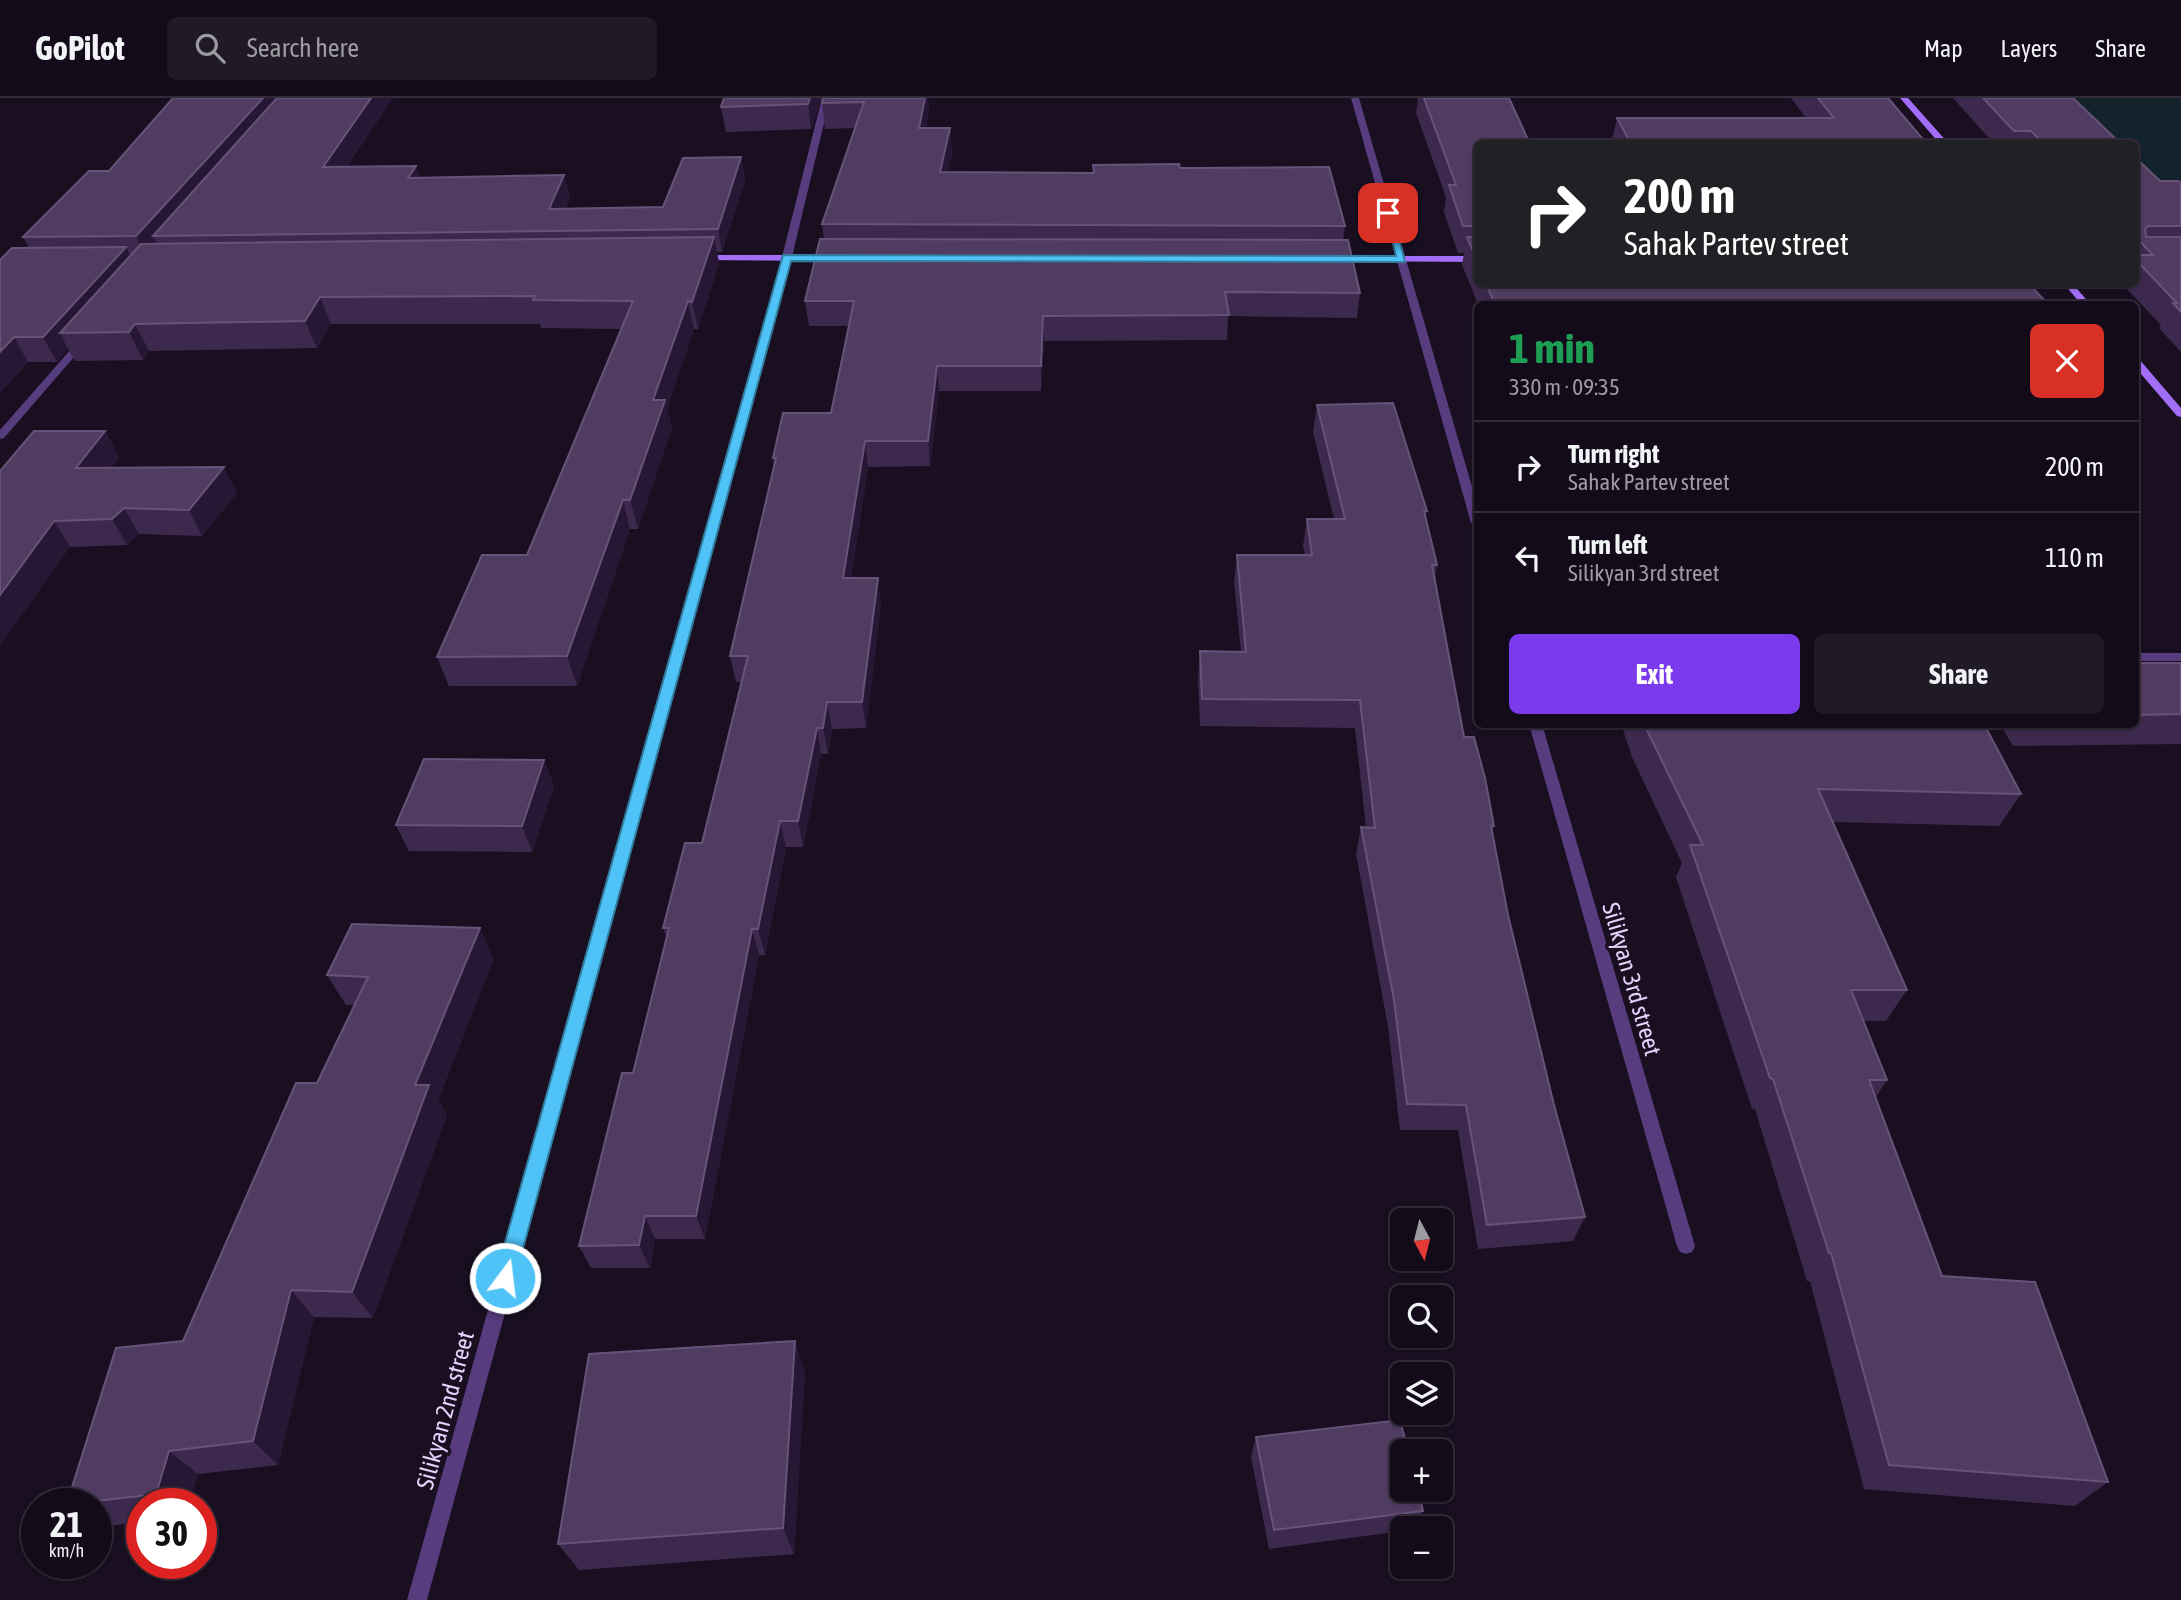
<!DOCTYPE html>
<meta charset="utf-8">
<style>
:root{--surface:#130b19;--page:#201926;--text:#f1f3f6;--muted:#9d9ba2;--line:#322b38;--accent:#7c3aed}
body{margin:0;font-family:"Asap Condensed",sans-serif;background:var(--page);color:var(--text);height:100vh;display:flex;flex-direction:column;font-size:26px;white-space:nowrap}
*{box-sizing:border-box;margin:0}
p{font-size:23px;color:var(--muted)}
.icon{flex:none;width:38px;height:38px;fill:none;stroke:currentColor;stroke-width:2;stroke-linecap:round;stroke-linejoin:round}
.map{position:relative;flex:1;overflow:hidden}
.sheet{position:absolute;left:1474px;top:203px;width:665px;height:427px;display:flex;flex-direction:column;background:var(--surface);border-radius:10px;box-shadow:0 2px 5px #0004,0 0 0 2px var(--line)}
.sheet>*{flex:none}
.banner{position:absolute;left:1474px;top:42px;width:665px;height:147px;border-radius:10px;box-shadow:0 2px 5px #0004,0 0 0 2px var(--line);background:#202124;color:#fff;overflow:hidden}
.needle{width:46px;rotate:173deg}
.fabs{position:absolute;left:1390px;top:1110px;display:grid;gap:14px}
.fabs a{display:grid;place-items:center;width:63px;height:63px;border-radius:10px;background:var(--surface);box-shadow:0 2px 5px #0004,0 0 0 2px var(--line);font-size:35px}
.speed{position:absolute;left:21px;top:1390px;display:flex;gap:14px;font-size:35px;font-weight:700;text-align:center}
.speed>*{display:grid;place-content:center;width:91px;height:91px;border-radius:50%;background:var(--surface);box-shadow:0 2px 5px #0004,0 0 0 2px var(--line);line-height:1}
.speed small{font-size:18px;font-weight:400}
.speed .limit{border:10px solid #d22;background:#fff;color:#111}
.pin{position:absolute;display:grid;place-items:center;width:60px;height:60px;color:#fff;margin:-30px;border-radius:14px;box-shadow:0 4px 10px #0006}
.me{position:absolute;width:77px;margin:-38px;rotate:15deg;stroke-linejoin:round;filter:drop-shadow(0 0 5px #0008)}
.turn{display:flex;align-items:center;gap:24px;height:147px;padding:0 35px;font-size:32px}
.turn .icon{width:91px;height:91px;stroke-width:2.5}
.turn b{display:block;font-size:49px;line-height:60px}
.round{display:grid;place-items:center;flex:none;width:74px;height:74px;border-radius:10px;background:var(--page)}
.overview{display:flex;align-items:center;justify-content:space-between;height:119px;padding:0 35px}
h1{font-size:42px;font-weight:700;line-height:52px;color:#1e9e55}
.primary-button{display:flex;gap:14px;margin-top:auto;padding:14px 35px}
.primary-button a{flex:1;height:80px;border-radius:10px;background:var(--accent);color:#fff;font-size:28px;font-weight:700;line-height:80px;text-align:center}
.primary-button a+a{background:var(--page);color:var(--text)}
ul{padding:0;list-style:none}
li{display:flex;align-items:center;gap:21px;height:91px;padding:0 35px;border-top:2px solid var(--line)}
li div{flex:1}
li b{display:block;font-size:26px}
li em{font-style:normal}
header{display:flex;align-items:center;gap:42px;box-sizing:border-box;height:98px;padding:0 35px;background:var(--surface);border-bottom:2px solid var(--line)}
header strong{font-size:33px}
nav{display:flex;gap:38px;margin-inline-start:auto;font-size:24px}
.search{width:490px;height:63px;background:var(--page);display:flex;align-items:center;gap:18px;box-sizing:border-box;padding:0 24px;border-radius:10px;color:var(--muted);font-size:26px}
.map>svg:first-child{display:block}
.green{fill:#12232b}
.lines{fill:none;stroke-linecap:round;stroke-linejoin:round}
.street{fill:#573c7e;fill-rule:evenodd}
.secondary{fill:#a36ef7;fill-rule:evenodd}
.wall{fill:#3e294e}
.shaded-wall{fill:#271734}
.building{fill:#503b61;stroke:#675379;stroke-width:2}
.route{fill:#4fc3f7;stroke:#337fa1;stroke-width:2}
.labels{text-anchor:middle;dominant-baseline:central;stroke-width:7;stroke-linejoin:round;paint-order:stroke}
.street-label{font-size:24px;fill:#e6d2fd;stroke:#190f21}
</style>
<header>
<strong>GoPilot</strong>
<div class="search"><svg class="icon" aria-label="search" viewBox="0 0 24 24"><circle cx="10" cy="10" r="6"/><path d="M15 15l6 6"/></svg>Search here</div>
<nav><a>Map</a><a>Layers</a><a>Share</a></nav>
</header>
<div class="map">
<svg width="2181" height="1502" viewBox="0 0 2181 1502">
<rect width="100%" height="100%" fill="#190f21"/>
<path class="green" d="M2019 0H2181V103L2135 84V46L2114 45Z"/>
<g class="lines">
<path class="street" d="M822 0H830L792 159 427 1502H407L782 159Z
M1351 0H1359L1477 406V428L1471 425Z
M79 242 87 244 4 340 0 341V332Z
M2135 555H2181V563H2135Z
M1529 626H1542L1695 1148 1692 1154 1686 1156 1680 1154 1677 1148Z"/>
<path class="secondary" d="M1900 0H1908L1949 46H1940Z
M701 157H832L837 160 832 163 698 162V158Z
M1335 158H1477V164L1332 163 1330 161Z
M2064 186H2073L2090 206H2081Z
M2135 260 2139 261 2181 310V319L2177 318 2135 269Z"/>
</g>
<path class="wall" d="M173 0H393L347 68H416L420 80 564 77 570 100 565 111 663 109 741 59 745 82 722 154H717L719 165 698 231H694L667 310 672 330 638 431H630L577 588H449L437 559 527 457 622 231 541 230 540 226H331L317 250 149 253 143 262 75 263 68 251 57 264H28L0 295V162L29 150 23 139 109 73Z
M821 0 811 31 726 34 721 9Z
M823 0H928L929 12 926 30H950L952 56 948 74 1093 75V67L1180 70 1345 128 1343 142 1360 195 1357 220 1228 218 1227 242 1044 243 1041 293H939L930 368 868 369 851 480 881 506 866 630 832 631 828 656H821L803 749H786L765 857H759L705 1141H655L650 1170H591L579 1148 633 975 667 841 663 830 702 745 742 584H736L730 558 774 367 773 360 831 315 849 228H809L805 203 824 141 822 126 855 30 825 31 822 5Z
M1417 0H1509L1477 46V186H2029L2048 206H1478L1462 167 1464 155H1458L1444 114 1446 99 1416 15 1418 3Z
M1791 0H1888L1927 46 1806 20Z
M1953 0H2076L2075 2 2121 46H1994Z
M1617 20 1631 46H1611Z
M2135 59 2160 83 2181 85V254L2159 230 2161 227 2122 186H2135Z
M1317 307 1427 413 1426 419 1437 467 1435 480 1464 639 1494 728 1492 735 1508 817 1554 1007 1585 1119 1573 1143 1478 1151 1458 1032H1400L1388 928 1356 756 1361 729H1366L1355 630 1200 628 1198 581 1200 553 1241 554 1234 484 1237 457H1305L1303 448 1307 421H1334L1313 334Z
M105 333 119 359 111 370 237 395 202 438 139 436 127 447 70 449 0 373Z
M2135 565H2181V646L2013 648 2000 626H2135Z
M1621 626H1984L2021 696 1999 728 1833 724 1907 892 1886 923H1864L1887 982 1876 999 1942 1178 2108 1384 2075 1408 1864 1391 1810 1183H1807L1755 1011H1752L1676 779 1682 765 1632 659Z
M544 662 554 688 532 754 409 753 396 727Z
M494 861 438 1002 447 1017 373 1220 314 1219 278 1367 198 1376 189 1405H142V1424L99 1429 96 1428V1405H67L183 1243 317 985 354 907H346L327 877Z
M805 1274 794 1456 579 1472 558 1446Z
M1256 1339 1423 1413 1415 1430H1402V1433L1269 1451 1251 1359Z"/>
<path class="shaded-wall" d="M263 0H292L153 138 158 149 147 162 136 138Z
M371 0H393L331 91 323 69Z
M810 0H821L811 31 808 6Z
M925 0H928L929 12 921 56 919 30Z
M950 30 952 56 942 100 940 74Z
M741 59 745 82 722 154 718 131Z
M416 68 423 91 408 80Z
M564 77 570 100 556 133 549 111Z
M714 139 719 165 698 231 692 204Z
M126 149 137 173 60 235 68 251 57 264 43 239Z
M320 199 331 226 317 250 305 223Z
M688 203 694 231 667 310 672 330 638 431 630 402 653 302Z
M1043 218 1044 243 1041 293V268Z
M135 226 149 253 143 262 129 234Z
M14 239 28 264 0 295V254Z
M937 268 939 293 930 368 928 343Z
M105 333 119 359 91 396 76 370Z
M865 343 868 369 847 506 843 480Z
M224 369 237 395 202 438 189 412Z
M623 402 630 431 577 588 567 558Z
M124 410 139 436 127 447 112 421Z
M54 423 70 449 0 548V497Z
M878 480 881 506 866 630 862 604Z
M827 604 832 631 828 656 823 630Z
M817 630 821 656 803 749 798 723Z
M544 662 554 688 532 754 522 728Z
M780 723 786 749 765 857 758 831Z
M480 830 494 861 438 1002 447 1017 373 1220 352 1194 415 987Z
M752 831 759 857 705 1141 696 1118Z
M645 1118 655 1141 650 1170 639 1147Z
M291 1192 314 1219 278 1367 253 1343Z
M795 1243 805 1274 794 1456 783 1430Z
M169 1353 198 1376 189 1405H168L156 1396Z"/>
<path class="building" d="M173 0H263L136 138 23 139 89 73H109Z
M277 0H371L323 69 416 68 408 80 564 77 549 111 663 109 683 60 741 59 718 131 153 138Z
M724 0H810L808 6 721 9Z
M823 0H925L919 30H950L940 74 1094 75 1093 67 1179 66 1180 70H1193L1329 69 1345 128 822 126 864 4 822 5Z
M1424 0H1509L1530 46H1477V128H1463L1449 87H1456Z
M1818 0H1888L1927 46H1631L1617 20H1834Z
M1983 0H2073L2121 46H2044L2031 33H2014Z
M2135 59 2160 83H2178L2181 85V128H2148L2145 131 2146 139H2181V214L2173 205H2177L2135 161V157H2153L2135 138Z
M714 139 692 204 688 203 653 302H665L630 402H623L567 558 437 559 482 457H527L633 203 533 202 535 198 320 199 305 223 135 226 129 234 60 235 141 146Z
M1467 139H1477V163Z
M820 141 1348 142 1360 195 1225 194 1229 217 1043 218 1041 268H937L928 343H865L843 480H878L862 604H827L823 630H817L798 723H780L758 831H752L696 1118H645L639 1147 579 1148 622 975H633L669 830H663L685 745H702L748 558H730L776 360H773L783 315H831L854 203H805Z
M126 149 43 239H14L0 254V162L12 150Z
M1486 186H2029L2048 206H1495Z
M1393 305 1427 413H1424L1437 467H1432L1464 639H1474L1485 680 1494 728H1491L1508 817 1554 1007 1585 1119 1487 1127 1466 1007 1407 1006 1394 902 1361 729 1375 730 1360 602 1202 601 1200 553 1246 554 1237 457H1312L1307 421H1345L1317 307Z
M34 333H105L76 370 224 369 189 412 124 410 112 421 54 423 0 497V373Z
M2135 565H2181V616L2135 617Z
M1644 626H1984L2021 696 1818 691 1907 892H1851L1887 982H1869L1942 1178 2035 1184 2108 1384 1889 1367 1831 1155H1829L1773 981 1770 980 1690 747H1703Z
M424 661 544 662 522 728 396 727Z
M352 826 480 830 415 987H429L352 1194 291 1192 253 1343 169 1353 156 1396 79 1405H67L116 1250 183 1243 296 985H317L368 879 327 877Z
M795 1243 783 1430 558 1446 589 1256Z
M1400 1322 1408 1353H1402V1391H1418L1423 1413 1274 1432 1256 1339Z"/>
<path class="route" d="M1385 113 1393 115 1405 164 791 163 515 1180 512 1186 505 1189 498 1186 495 1180 783 157 1396 158Z"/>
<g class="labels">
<g class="street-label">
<text transform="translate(1632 881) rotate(74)">Silikyan 3rd street</text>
<text transform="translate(445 1312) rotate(-75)">Silikyan 2nd street</text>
</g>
</g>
</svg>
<div class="fabs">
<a><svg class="needle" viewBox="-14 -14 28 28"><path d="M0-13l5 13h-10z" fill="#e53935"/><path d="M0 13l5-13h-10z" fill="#9d9ba2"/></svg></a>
<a><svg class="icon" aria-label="search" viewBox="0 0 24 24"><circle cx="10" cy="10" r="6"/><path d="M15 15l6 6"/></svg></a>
<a><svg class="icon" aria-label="layers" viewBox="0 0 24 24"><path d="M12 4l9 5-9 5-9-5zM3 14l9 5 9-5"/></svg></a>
<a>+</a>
<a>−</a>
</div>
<div class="speed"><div>21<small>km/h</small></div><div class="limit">30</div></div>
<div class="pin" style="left:1388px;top:115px;background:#d93025"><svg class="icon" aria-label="arrive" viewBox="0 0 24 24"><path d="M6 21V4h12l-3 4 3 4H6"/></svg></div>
<svg class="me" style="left:505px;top:1180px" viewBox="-20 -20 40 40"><circle r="17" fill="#4fc3f7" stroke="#fff" stroke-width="3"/><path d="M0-11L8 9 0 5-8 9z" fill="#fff"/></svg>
<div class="banner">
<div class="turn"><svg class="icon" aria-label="right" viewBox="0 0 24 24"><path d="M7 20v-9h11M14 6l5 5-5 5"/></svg><div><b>200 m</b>Sahak Partev street</div></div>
</div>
<section class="sheet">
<div class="overview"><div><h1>1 min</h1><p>330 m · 09:35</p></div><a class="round" style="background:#d93025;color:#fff"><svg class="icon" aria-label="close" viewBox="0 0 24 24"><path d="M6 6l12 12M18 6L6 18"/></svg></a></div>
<ul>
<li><svg class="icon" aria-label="right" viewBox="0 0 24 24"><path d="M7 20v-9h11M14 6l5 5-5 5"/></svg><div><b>Turn right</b><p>Sahak Partev street</p></div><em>200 m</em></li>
<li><svg class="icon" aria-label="left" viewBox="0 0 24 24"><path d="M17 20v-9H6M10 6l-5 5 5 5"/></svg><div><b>Turn left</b><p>Silikyan 3rd street</p></div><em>110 m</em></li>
</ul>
<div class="primary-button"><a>Exit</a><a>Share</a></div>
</section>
</div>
